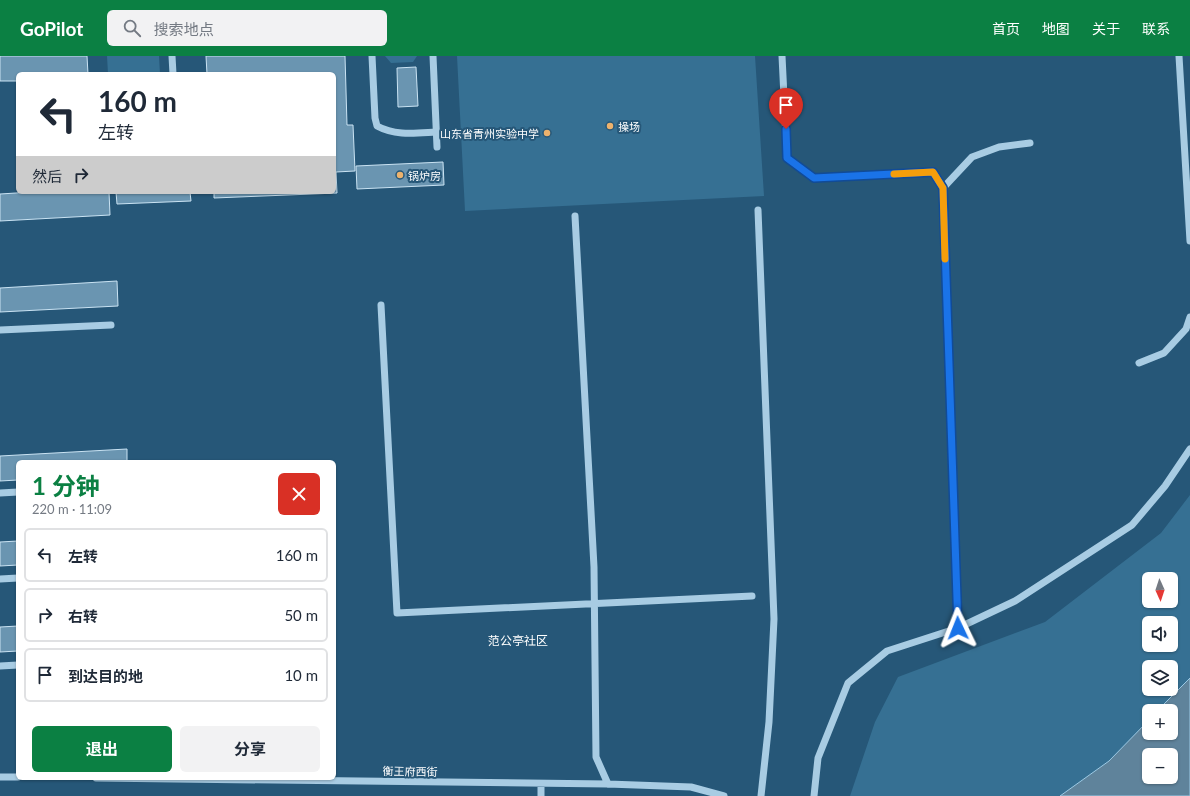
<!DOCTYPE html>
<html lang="zh">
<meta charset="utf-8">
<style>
:root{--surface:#fff;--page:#f2f2f3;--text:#1f2937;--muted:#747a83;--line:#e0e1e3;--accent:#0b8043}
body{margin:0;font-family:Lato,"Noto Sans SC",sans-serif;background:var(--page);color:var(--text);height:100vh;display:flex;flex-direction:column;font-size:15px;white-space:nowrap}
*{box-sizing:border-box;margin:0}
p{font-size:13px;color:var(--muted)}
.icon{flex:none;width:22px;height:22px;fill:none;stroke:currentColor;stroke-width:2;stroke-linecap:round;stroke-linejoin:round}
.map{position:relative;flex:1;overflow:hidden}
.side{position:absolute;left:16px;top:404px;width:320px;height:320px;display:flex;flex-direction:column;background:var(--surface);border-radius:6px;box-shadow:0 1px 3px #0004}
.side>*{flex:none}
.guide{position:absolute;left:16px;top:16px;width:320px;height:122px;border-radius:6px;box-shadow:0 1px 3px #0004;background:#fff;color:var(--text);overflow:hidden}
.needle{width:26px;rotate:177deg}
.tools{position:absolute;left:1142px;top:516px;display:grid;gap:8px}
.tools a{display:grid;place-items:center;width:36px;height:36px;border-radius:6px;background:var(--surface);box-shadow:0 1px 3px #0004;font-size:20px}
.pin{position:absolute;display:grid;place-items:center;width:34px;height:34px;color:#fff;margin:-41px -17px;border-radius:50% 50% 50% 0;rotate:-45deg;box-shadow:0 0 4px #0007}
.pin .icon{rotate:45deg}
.me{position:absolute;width:44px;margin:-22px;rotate:358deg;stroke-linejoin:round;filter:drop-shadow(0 0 3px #0008)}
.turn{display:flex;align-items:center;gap:14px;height:84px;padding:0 16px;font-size:18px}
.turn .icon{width:52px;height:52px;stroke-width:2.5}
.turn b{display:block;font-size:28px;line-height:34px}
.then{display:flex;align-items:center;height:38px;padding:0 16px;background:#0003;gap:8px;font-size:15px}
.round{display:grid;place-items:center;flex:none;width:42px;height:42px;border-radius:6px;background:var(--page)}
.overview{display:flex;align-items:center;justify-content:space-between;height:68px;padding:0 16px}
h1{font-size:24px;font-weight:700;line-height:30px;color:var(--accent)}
.cta{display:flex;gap:8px;margin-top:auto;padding:8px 16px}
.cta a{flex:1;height:46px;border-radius:6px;background:var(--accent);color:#fff;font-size:16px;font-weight:700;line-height:46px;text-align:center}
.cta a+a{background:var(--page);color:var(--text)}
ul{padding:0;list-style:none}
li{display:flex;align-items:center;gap:12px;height:54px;margin:0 8px 6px;padding:0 8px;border:2px solid var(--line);border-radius:6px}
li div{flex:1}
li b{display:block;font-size:15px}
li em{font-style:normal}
header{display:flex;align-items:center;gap:24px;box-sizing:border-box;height:56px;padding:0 20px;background:var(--accent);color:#fff}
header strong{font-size:19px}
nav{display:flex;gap:22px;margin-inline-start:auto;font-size:14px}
.search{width:280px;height:36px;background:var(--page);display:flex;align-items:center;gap:10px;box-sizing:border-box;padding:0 14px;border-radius:6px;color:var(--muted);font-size:15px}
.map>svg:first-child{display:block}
.green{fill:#367093;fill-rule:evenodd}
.water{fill:#5f839b;stroke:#9cc9e4;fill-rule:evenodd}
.building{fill:#6a95b1;stroke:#cae3f3}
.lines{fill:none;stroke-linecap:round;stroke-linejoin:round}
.minor{stroke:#a8cce3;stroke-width:7}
.route-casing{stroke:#114b97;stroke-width:10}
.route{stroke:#1a73e8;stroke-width:7}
.slow{stroke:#f59e0b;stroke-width:7}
.poi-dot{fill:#ecb26d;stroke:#265778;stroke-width:1.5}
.labels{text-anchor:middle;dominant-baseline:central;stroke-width:4;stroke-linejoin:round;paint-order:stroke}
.poi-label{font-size:11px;fill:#fff;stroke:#265778;text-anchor:start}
.street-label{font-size:11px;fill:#fff;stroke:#265778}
.neighbourhood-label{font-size:12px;fill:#fff;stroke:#265778}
</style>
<header>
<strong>GoPilot</strong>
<div class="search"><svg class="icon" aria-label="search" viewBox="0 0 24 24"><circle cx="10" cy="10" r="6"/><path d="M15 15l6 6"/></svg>搜索地点</div>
<nav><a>首页</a><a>地图</a><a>关于</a><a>联系</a></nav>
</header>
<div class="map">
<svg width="1190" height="740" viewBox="0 0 1190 740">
<rect width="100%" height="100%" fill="#265778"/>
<path class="green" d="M107 0H159L160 18H108Z
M385 0H417L413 6 391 7Z
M457 0H755L764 140 465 155Z
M1190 439V740H850L875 666 898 621 1045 566 1161 477ZM1149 523H1171V545H1149ZM1149 567H1171V589H1149ZM1149 611H1171V633H1149ZM1149 655H1171V677H1149ZM1149 699H1171V721H1149Z"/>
<path class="water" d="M1190 622V740H1060L1109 705 1149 664V677H1171V655H1157ZM1149 699H1171V721H1149Z"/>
<path class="building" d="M0 0H87L88 18H18V25H0Z
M206 0H345L347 69H353L355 115 336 116 337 137 214 142V136H334V18H207Z
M416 11 418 50 398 51 397 12Z
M443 106 444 129 357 133 356 110Z
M32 136H109L110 159 0 165V138Z
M116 136H190L191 145 117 148Z
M117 225 118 250 0 256V232Z
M127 393V406H18V424L0 425V400Z
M18 485V509L0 510V486Z
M18 570V595L0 596V571Z"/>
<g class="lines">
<path class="minor" d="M172 0 173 18
M372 0 375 62 377 70C395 80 416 77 436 76
M433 0 437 91
M782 0 787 102 814 122 933 116 943 132
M1179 0 1190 185
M758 154 774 563 769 666 761 740
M575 160 594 511 596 701 608 728
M381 249 397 557 752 540
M0 274 111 269
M1139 307 1164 297 1186 273 1190 261
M0 437 18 436
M0 523 18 522
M958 572 943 132 972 101 999 91 1030 87
M0 610 18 609
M0 721H18
M96 722 608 728 691 731 724 740
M541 740V728
M814 740 818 702 848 627 887 595 958 572 1015 545 1132 469 1165 430 1190 393"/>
</g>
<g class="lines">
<g class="route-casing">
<path id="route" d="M786 73 787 102 814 122 933 116 943 132 958 572"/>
</g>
<use href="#route" class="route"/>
<path class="slow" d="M894 118 933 116 943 132 945 203"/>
</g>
<g class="poi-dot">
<circle cx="610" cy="70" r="4"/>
<circle cx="547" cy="77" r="4"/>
<circle cx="400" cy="119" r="4"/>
</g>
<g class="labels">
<g class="poi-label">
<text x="618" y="70">操场</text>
<text x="539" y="77" text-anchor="end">山东省青州实验中学</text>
<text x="408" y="119">锅炉房</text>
</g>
<g class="street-label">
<text transform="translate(410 715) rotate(1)">衡王府西街</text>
</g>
<g class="neighbourhood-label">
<text x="518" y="584">范公亭社区</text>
</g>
</g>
</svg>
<div class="tools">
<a><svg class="needle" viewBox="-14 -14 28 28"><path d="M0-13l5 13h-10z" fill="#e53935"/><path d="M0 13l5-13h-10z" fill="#747a83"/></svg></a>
<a><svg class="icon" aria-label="sound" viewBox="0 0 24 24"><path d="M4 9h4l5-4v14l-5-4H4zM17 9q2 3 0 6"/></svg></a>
<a><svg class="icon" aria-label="layers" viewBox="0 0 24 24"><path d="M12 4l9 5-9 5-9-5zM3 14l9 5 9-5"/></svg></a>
<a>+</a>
<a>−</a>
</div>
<div class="pin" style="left:786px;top:73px;background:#d93025"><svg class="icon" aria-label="arrive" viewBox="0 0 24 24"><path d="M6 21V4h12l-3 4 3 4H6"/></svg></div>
<svg class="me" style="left:958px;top:572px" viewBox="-20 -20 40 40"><path d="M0-17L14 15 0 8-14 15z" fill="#1a73e8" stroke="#fff" stroke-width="4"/></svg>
<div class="guide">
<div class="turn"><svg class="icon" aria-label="left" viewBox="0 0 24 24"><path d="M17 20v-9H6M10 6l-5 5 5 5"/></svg><div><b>160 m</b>左转</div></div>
<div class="then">然后<svg class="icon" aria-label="right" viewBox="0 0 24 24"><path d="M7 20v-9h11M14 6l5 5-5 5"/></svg></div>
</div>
<section class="side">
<div class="overview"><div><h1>1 分钟</h1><p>220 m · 11:09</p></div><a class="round" style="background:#d93025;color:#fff"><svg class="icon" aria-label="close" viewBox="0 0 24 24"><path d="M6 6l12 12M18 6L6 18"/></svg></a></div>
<ul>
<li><svg class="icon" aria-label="left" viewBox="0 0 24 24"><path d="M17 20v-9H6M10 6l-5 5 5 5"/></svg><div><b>左转</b></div><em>160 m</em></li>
<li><svg class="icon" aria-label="right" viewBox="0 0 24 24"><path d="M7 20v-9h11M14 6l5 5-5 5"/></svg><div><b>右转</b></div><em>50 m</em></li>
<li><svg class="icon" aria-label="arrive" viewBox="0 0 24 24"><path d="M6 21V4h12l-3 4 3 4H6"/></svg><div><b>到达目的地</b></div><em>10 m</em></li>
</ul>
<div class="cta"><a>退出</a><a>分享</a></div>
</section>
</div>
